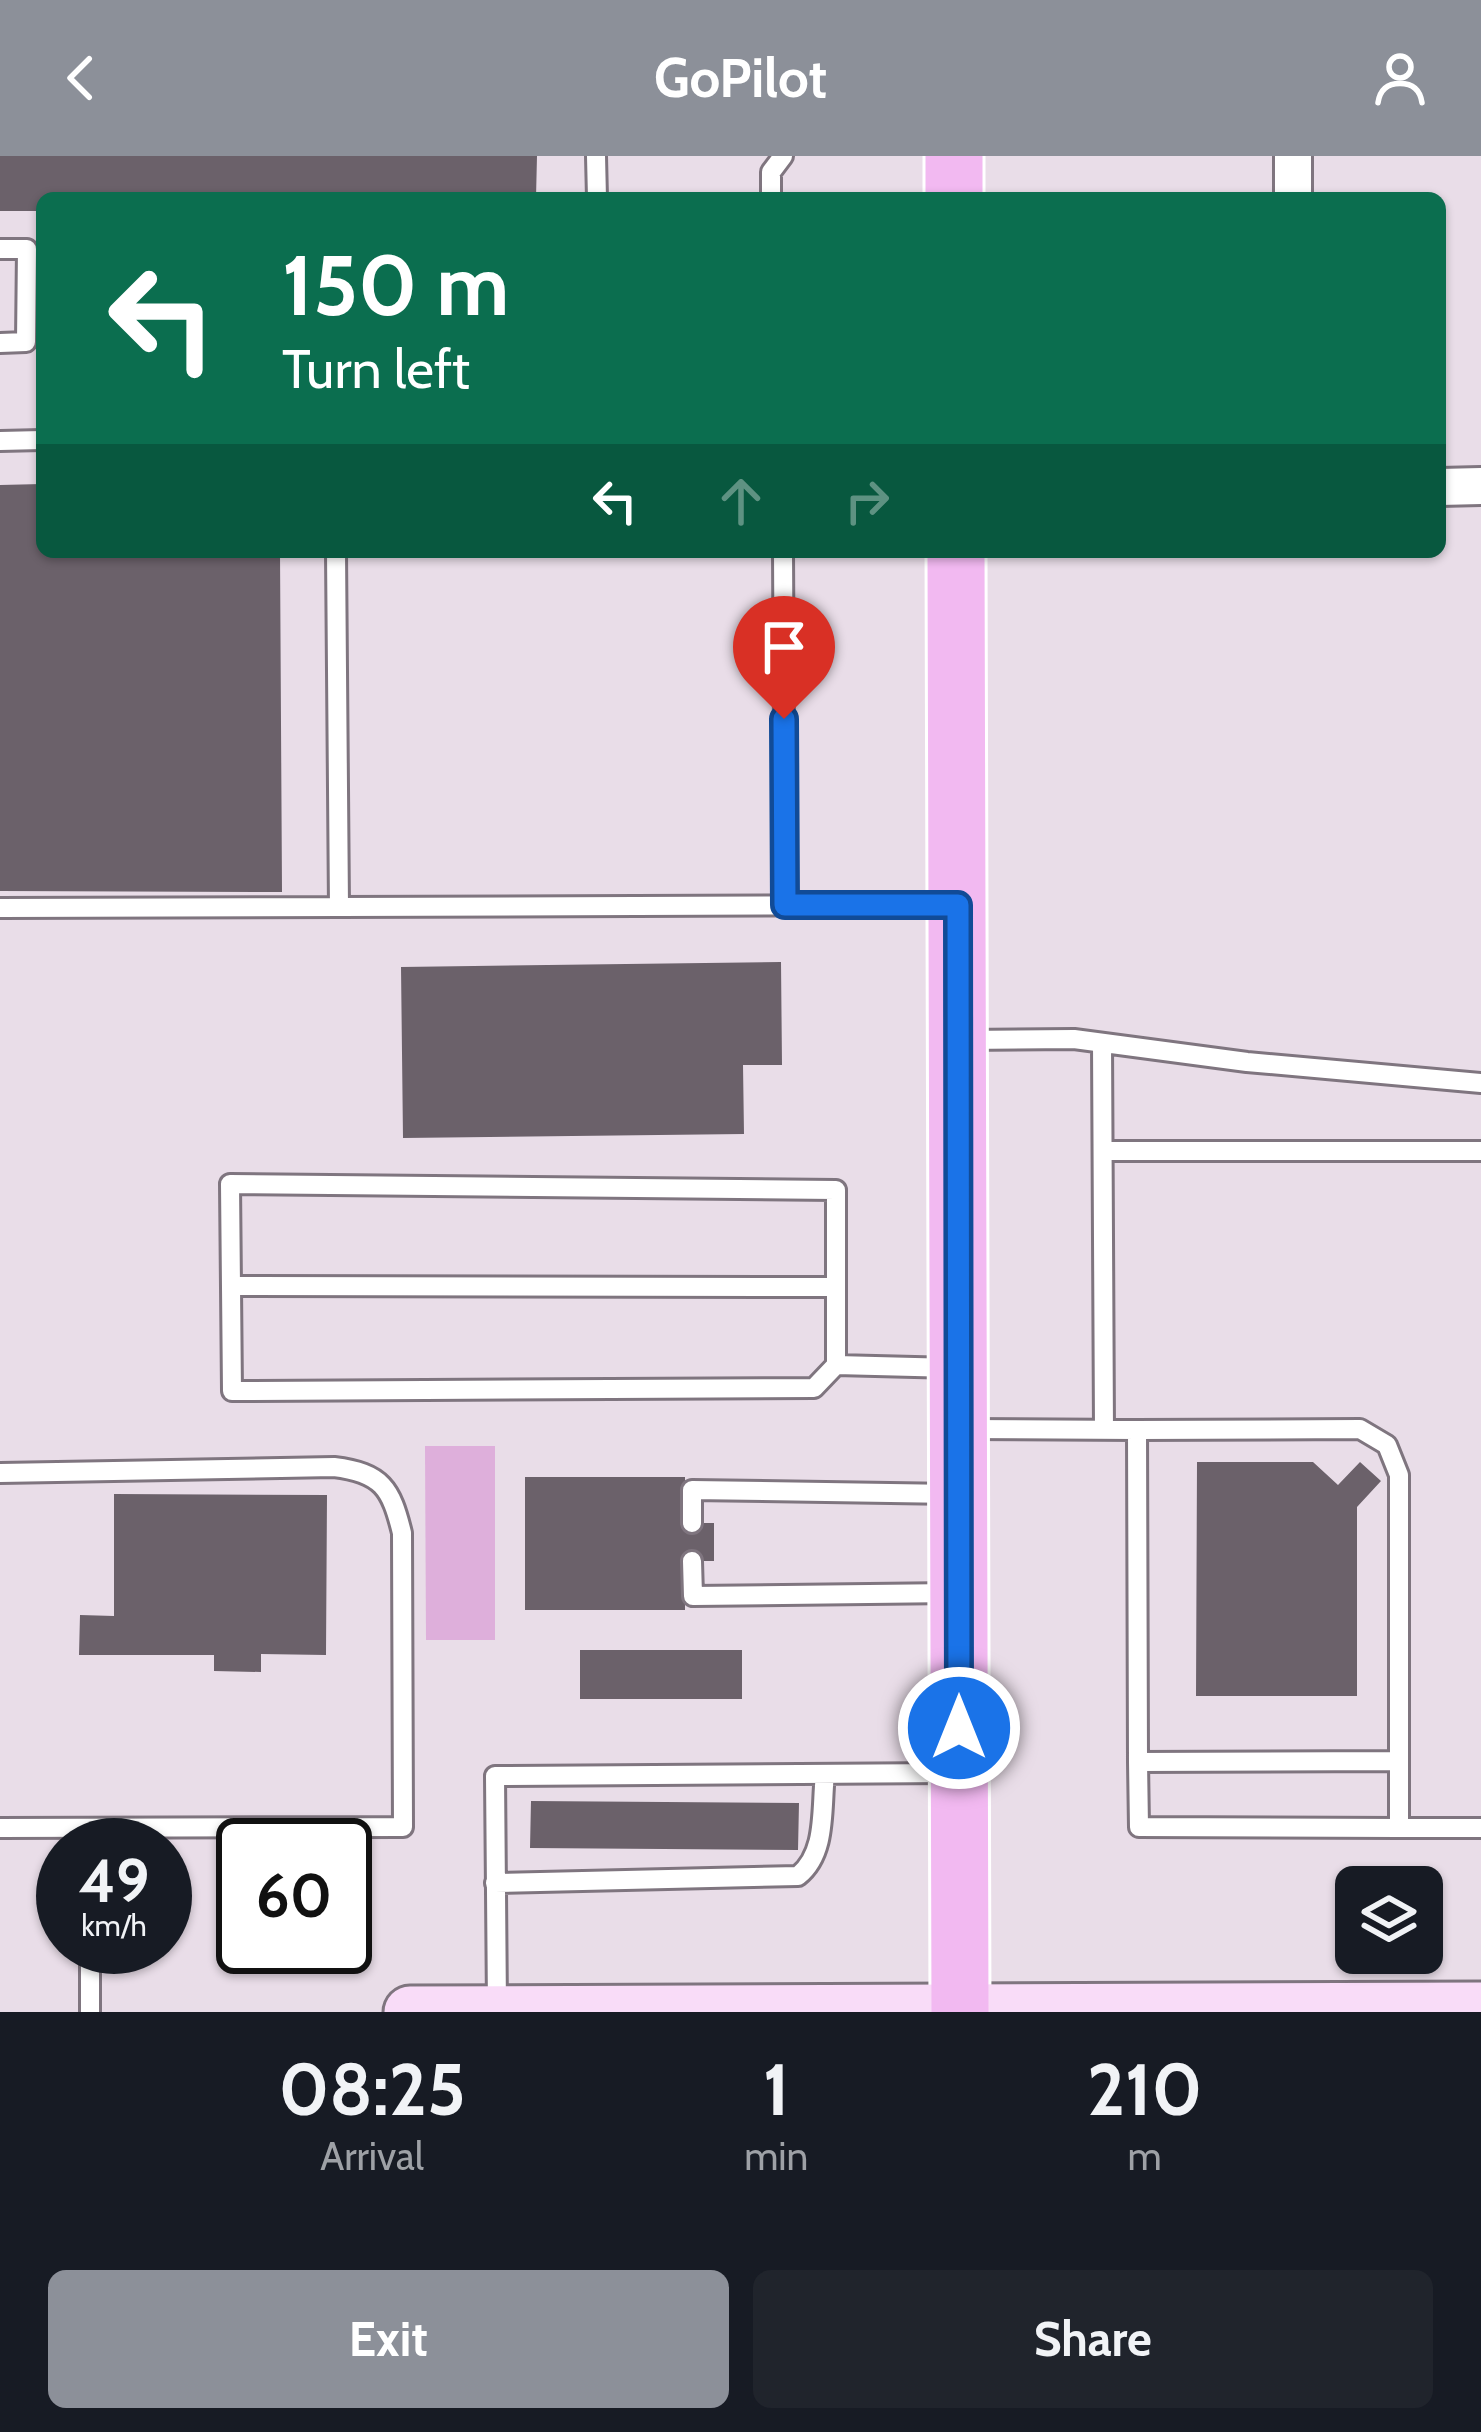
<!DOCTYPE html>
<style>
:root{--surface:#171b24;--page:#20242c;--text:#f1f3f6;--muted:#9ea1a6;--accent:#8c9099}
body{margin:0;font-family:Cabin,sans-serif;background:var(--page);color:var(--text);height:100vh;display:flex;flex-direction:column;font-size:45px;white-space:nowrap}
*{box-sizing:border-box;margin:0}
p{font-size:39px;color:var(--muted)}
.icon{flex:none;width:66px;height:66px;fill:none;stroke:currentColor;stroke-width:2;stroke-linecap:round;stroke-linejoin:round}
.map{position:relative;height:1856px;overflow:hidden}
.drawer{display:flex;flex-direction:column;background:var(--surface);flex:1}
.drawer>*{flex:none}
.hud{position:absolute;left:36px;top:36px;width:1410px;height:366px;border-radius:18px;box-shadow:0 3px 9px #0004;background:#0b6e4f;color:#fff;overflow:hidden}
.buttons{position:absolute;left:1335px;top:1710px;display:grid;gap:24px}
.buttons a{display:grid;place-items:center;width:108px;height:108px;border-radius:18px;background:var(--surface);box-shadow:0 3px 9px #0004;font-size:60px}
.speed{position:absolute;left:36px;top:1662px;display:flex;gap:24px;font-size:60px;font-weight:700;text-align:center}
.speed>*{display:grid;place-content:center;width:156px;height:156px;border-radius:50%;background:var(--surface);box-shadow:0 3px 9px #0004;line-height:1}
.speed small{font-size:30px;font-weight:400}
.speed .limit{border:6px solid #111;border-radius:18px;background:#fff;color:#111}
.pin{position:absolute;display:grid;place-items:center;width:102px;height:102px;color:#fff;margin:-123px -51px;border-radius:50% 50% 50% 0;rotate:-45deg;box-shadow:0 0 12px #0007}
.pin .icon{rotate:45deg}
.me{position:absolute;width:132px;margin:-66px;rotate:0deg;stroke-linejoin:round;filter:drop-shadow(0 0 9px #0008)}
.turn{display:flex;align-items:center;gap:42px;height:252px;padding:0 48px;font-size:54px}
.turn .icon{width:156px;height:156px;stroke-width:2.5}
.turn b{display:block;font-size:84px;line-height:102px}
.lanes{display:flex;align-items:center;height:114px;padding:0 48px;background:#0003;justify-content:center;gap:60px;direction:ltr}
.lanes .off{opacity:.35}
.eta{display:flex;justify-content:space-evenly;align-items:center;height:204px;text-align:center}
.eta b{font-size:72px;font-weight:800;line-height:84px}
.action{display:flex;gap:24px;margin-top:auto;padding:24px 48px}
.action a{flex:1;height:138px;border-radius:18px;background:var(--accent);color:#fff;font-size:48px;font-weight:800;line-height:138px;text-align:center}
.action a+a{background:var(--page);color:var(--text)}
header{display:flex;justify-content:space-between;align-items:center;height:156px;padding:0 48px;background:var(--accent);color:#fff;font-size:54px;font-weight:800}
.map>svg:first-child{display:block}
.green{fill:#deafdb}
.building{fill:#6b616a}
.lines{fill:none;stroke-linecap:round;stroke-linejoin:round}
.service-casing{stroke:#7f757f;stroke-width:24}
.minor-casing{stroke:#7f757f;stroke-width:42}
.secondary-casing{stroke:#7f757f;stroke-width:57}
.primary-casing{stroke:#fff;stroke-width:63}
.service{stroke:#fff;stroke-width:18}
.minor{stroke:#fff;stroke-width:36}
.secondary{stroke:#f9dcf8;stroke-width:51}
.primary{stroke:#f2b9f1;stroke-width:57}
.route-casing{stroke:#114b97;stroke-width:30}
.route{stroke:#1a73e8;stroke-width:21}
</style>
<header><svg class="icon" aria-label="back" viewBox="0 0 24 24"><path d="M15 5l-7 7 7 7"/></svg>GoPilot<svg class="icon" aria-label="person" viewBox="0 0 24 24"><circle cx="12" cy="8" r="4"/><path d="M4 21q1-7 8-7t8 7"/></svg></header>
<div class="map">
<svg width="1481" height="1856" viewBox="0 0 1481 1856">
<rect width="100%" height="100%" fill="#e9dde8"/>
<path class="green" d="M425 1290H495V1484H426Z"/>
<path class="building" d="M0 0H537L536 42H42V55H0Z
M42 328V396H280L282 736 0 735V329Z
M781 806 782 909H743L744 978 403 982 401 811Z
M1197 1306H1313L1338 1329 1360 1306 1381 1325 1357 1351V1540H1196Z
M525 1321H685V1367H714V1405H685V1454H525Z
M114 1338 327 1339 326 1499 261 1498V1516L214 1515V1499H79L80 1459 114 1460Z
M580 1494H742V1543H580Z
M531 1645 799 1647 798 1694 530 1692Z"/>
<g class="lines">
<g class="service-casing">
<path id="service" d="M596 0 597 42
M771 42V16L783 0
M0 93H27L26 186 0 187
M0 285 42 284
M336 396 339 751
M783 396 785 749
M0 752 953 749
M963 884 1074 883 1247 906 1481 927
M1102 887 1104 1274
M1103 995H1481
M231 1130 836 1131
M836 1209 814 1232 232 1235 230 1028 836 1034V1209L954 1212
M964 1273 1137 1274 1138 1606 1399 1605
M1137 1274 1360 1273 1387 1289 1399 1319V1672L1139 1671 1138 1606
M0 1317 334 1311C382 1317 391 1332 402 1377L403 1671 0 1672
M692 1367V1334L954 1338
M692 1405 693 1440 954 1437
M1399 1672H1481
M495 1727 798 1720C827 1697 821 1653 825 1618
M90 1791V1856
M497 1851 495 1620 950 1617"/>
</g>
<g class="minor-casing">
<path id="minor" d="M1293 0V42
M1440 331 1481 330"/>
</g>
<g class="secondary-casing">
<path id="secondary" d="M410 1856 1481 1852"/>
</g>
<g class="primary-casing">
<path id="primary" d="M954 0V42
M956 396 960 1856"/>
</g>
<use href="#service" class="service"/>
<use href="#minor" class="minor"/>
<use href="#secondary" class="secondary"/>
<use href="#primary" class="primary"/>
</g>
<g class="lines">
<g class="route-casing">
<path id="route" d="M784 563 785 749H958L959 1572"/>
</g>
<use href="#route" class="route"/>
</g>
</svg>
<div class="buttons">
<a><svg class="icon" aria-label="layers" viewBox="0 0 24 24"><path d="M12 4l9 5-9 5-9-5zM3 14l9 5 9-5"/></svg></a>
</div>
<div class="speed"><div>49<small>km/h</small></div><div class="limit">60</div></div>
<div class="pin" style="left:784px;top:563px;background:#d93025"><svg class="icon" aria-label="arrive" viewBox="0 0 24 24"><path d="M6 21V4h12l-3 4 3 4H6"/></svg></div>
<svg class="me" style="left:959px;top:1572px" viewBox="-20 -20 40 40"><circle r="17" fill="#1a73e8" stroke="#fff" stroke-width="3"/><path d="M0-11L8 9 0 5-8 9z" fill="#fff"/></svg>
<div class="hud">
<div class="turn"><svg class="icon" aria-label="left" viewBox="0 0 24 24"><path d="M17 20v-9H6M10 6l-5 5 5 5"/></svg><div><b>150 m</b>Turn left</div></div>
<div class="lanes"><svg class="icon" aria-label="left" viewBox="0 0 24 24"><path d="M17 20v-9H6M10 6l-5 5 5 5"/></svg><svg class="icon off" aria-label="ahead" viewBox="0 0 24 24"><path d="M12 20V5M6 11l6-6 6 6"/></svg><svg class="icon off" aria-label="right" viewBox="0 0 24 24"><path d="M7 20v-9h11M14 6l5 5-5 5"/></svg></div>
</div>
</div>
<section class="drawer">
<div class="eta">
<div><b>08:25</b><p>Arrival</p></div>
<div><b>1</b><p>min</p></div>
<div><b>210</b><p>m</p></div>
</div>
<div class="action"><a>Exit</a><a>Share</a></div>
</section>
